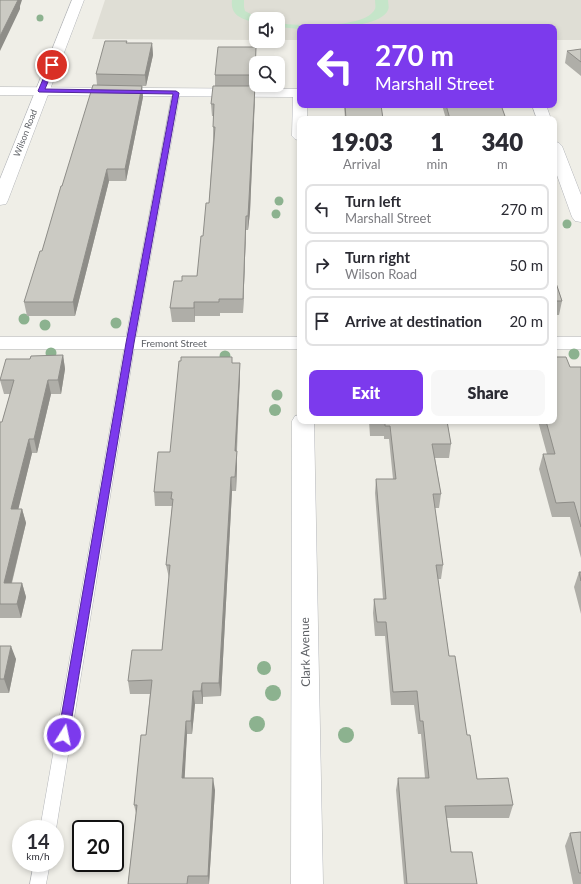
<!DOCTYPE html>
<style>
:root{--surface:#fff;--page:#f7f7f7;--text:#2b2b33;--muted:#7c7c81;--line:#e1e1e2;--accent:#7c3aed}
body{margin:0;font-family:Lato,sans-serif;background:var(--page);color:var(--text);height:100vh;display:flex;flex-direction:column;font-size:15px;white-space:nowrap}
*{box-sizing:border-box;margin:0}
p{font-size:13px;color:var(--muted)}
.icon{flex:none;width:22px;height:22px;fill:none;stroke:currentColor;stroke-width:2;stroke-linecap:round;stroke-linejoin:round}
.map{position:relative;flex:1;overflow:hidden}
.side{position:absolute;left:297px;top:116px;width:260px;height:308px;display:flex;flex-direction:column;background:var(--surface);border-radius:8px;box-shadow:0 2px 6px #0003}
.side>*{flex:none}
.hud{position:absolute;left:297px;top:24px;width:260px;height:84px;border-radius:8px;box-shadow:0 2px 6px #0003;background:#7c3aed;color:#fff;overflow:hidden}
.controls{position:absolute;left:249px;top:12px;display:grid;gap:8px}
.controls a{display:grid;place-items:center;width:36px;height:36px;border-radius:8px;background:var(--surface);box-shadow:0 2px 6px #0003;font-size:20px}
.speed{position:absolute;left:12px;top:820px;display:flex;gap:8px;font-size:20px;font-weight:700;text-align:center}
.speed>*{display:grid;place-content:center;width:52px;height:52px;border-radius:50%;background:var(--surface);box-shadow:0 2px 6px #0003;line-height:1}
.speed small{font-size:10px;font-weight:400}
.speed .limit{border:2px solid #111;border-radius:6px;background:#fff;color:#111}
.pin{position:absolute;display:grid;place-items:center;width:34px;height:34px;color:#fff;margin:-17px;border:2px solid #fff;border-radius:50%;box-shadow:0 1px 4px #0007}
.me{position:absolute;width:44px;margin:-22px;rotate:10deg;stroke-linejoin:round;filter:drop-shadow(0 0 3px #0008)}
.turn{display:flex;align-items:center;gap:14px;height:84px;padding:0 12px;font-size:18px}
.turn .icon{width:52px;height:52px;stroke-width:2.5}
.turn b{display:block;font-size:28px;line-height:34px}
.eta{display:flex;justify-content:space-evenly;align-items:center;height:68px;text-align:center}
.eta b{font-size:24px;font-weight:800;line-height:28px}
.button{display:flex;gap:8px;margin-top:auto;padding:8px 12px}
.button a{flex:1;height:46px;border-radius:8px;background:var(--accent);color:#fff;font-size:16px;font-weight:800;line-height:46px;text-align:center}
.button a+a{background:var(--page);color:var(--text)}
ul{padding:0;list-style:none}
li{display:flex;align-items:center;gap:12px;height:50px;margin:0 8px 6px;padding:0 4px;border:2px solid var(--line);border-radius:8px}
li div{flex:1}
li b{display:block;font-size:15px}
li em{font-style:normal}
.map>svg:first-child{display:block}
.education{fill:#dfded5}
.green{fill:#c5e5c9}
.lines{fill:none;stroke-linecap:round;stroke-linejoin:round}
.service-casing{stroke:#b4b6ba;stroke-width:1}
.minor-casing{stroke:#b4b6ba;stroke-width:1}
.tertiary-casing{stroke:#b4b6ba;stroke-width:1}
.service{fill:#fff;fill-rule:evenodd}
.minor{fill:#fff;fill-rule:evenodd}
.tertiary{fill:#fff;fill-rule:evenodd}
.tree{fill:#8cb28f}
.wall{fill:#afaea8}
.shaded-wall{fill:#8e8d88}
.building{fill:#cbcac3;stroke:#8e8d88}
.route{fill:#7c3aed;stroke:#51269a}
.labels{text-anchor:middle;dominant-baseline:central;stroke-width:3;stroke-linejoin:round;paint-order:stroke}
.far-street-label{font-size:9px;fill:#5e6166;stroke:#fff}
.street-label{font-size:10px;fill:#5e6166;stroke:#fff}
.near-street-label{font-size:12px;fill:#5e6166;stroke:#fff}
</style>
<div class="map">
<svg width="581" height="884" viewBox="0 0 581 884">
<rect width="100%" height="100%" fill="#efeee7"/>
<path class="education" d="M105 0H581V40H554V27H300V40H278V19H256V40L92 39Z"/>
<path class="green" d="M232 0H244V7L245 11 260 19H256V23C243 19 230 16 232 0Z
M375 0H388C388 4 390 8 387 12 373 30 321 27 300 27V29L278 27V23C297 26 366 29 375 9 376 6 375 3 375 0Z"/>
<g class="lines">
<g class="service-casing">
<path id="service" d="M173 91H176L180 93 135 343 56 829 55 831V829H40L125 343Z
M34 863H50L46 884H30Z"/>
</g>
<g class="minor-casing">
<path id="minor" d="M0 87 300 89V105H307V119H300V141L295 139 292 136 293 97 0 95Z
M532 105H546L551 119H537Z
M554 141 559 143 562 146 581 195V222L575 221 572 217 554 167Z
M0 337H300V349H0Z
M554 337H581V349H554Z
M300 415V421H314L323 884H291L292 421 295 416Z"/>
</g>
<g class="tertiary-casing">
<path id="tertiary" d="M72 0H84L8 200 6 204 0 205V179Z"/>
</g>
<use href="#service" class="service"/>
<use href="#minor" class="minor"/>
<use href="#tertiary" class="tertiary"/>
</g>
<g class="tree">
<circle cx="40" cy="18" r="3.5"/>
<circle cx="279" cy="201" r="4.5"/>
<circle cx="276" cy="214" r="4.5"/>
<circle cx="567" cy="224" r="4.5"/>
<circle cx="24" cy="319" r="5.5"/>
<circle cx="116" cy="323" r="5.5"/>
<circle cx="45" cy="325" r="5.5"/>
<circle cx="51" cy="353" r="5.5"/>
<circle cx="574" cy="354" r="5.5"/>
<circle cx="225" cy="356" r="5.5"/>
<circle cx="277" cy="395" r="5.5"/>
<circle cx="275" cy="410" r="6"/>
<circle cx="264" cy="668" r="7"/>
<circle cx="273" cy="693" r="8"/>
<circle cx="257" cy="724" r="8"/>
<circle cx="346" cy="735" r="8"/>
</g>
<path class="wall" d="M127 41V43H152L153 55 146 86H142L143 97 126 181H109L75 316H27L24 302 42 251 62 186 97 85 96 74Z
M581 49V76L565 63 567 51Z
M256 59 250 212 248 230H246L243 313H220V316H195V322H172L170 308 182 281 197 276 203 236 209 203 213 140V127L214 116H212L211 104 215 86V75Z
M344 105H381L383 119H345Z
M442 105H501L506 119H446Z
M554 277 562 301 559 315H554Z
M63 355 65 369 61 394H51L37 453H32L18 509H22L26 523 12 583H22L26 597 21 618H0V422H2L10 394H4L0 380 30 359Z
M232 357V363H240V376L237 451V465L236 491H232L221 696 203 697V704H195L192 734H187L184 778 215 790 209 884H128L136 813 134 805 146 735 150 694H130L128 681 162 650 169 578 166 565 172 506H155L154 492 170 452Z
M570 367H581V558L570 517H552L539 469 543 454H547L538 421H554Z
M369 421H447L451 444 449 458H435L441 494 439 508H435L443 565 441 579H438L449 656 477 779 513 805 509 818H447L451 852 477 884H404L396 790 398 778H425L421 734H418L414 705H391L385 636H375L373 613 374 599H383L375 493 376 479H393L389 439H384V436H370Z
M579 572H581V614L574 587Z
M0 646 16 659 9 693H0Z
M581 832V884H573L565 846 570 833Z"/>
<path class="shaded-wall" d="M17 0H22L20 6V9L0 51V36Z
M152 43 153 55 146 86 145 75Z
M256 47V59L255 87V75Z
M142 86 143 97 126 181 125 169Z
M255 86V98L250 212 248 230V216Z
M107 169 109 181 75 316 73 302Z
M246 216V230L243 313V299Z
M194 302 195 316V322L194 308Z
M63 355 65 369 61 394 58 380Z
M240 363V376L236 455 237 451V465L236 491 235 451Z
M48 380 51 394 37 453 34 439Z
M29 439 32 453 15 523 11 509Z
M231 477 232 491 221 696 219 683Z
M22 509 26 523 8 597 4 583Z
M22 583 26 597 21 618 17 604Z
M11 646 16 659 9 693 4 679Z
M202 683 203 697V704L201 691Z
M193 691 195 704 192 734 191 721Z
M186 721 187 734 184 791 182 778Z
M213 778 215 790 209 884 208 876Z"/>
<path class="building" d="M0 0H18L0 36Z
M105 41H127L126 43H152L145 75 96 74Z
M218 47H256L255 75H215Z
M581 49V62L567 51Z
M93 85 142 86 125 169H107L73 302H24L40 251H42L61 186H62Z
M213 86H255L249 199 248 216H246L243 299H219V302H194V308H170L174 281H182V276H197L201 236H203L206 203H209L215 127H213L214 104H211Z
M345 105H381L383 119H346Z
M446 105H501L506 119H450Z
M554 277 562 301H554Z
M63 355 58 380H48L34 439H29L11 509H22L4 583H22L17 604H0V422H2L14 380H0L6 359H30L31 356Z
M181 357H232V363H240L235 451H237L235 477H231L219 683H202L201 691H193L191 721H186L182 778H213L208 876H188L187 884H128L137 805H134L141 735H146L152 680 128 681 132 650H162L170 565H166L173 499H171L172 492H154L158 452H170L179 361H181Z
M554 357H566L570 367H581V527L574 502 556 503 543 454H555L546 421H554Z
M371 421H447L451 444H432L441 494H433L443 565H436L449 656H455L467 735H470L477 779 508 778 513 805 445 806 451 852H472L477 884H407L398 778H429L423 721H420L417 691 393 692 386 622H377L374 599H386L376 479H396L390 426H385V422H371Z
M579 572H581V581Z
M0 646H11L4 679H0Z
M581 832V873H579L570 833Z"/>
<path class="route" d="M52 63 55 65 45 89 176 91 179 93 134 343 69 735 68 739 64 740 59 739 58 735 126 343 173 94 39 92 38 91 49 65Z"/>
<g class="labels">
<g class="far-street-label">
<text transform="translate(25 133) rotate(-69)">Wilson Road</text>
</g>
<g class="street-label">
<text x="174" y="343">Fremont Street</text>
</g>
<g class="near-street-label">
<text transform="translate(305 652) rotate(-91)">Clark Avenue</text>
</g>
</g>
</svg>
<div class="controls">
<a><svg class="icon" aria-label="sound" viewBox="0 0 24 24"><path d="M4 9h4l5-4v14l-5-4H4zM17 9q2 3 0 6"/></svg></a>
<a><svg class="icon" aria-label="search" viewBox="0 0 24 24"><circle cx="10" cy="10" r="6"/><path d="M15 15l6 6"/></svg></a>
</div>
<div class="speed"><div>14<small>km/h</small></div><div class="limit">20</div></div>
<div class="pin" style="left:52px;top:65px;background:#d93025"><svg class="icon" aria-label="arrive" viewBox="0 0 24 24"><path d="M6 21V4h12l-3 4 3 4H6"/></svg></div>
<svg class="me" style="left:64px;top:735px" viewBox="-20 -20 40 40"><circle r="17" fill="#7c3aed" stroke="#fff" stroke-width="3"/><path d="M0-11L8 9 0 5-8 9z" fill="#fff"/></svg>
<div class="hud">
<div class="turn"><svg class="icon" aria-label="left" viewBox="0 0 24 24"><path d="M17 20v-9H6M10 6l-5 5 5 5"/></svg><div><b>270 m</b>Marshall Street</div></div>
</div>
<section class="side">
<div class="eta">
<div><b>19:03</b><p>Arrival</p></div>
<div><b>1</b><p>min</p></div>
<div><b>340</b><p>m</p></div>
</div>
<ul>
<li><svg class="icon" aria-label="left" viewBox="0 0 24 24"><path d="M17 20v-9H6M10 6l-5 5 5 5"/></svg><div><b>Turn left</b><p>Marshall Street</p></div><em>270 m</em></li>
<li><svg class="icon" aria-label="right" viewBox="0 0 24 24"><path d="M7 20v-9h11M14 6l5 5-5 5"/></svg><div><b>Turn right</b><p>Wilson Road</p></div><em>50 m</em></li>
<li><svg class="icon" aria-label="arrive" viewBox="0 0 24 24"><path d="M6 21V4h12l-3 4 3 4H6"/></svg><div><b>Arrive at destination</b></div><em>20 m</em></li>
</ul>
<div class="button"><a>Exit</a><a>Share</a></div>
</section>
</div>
